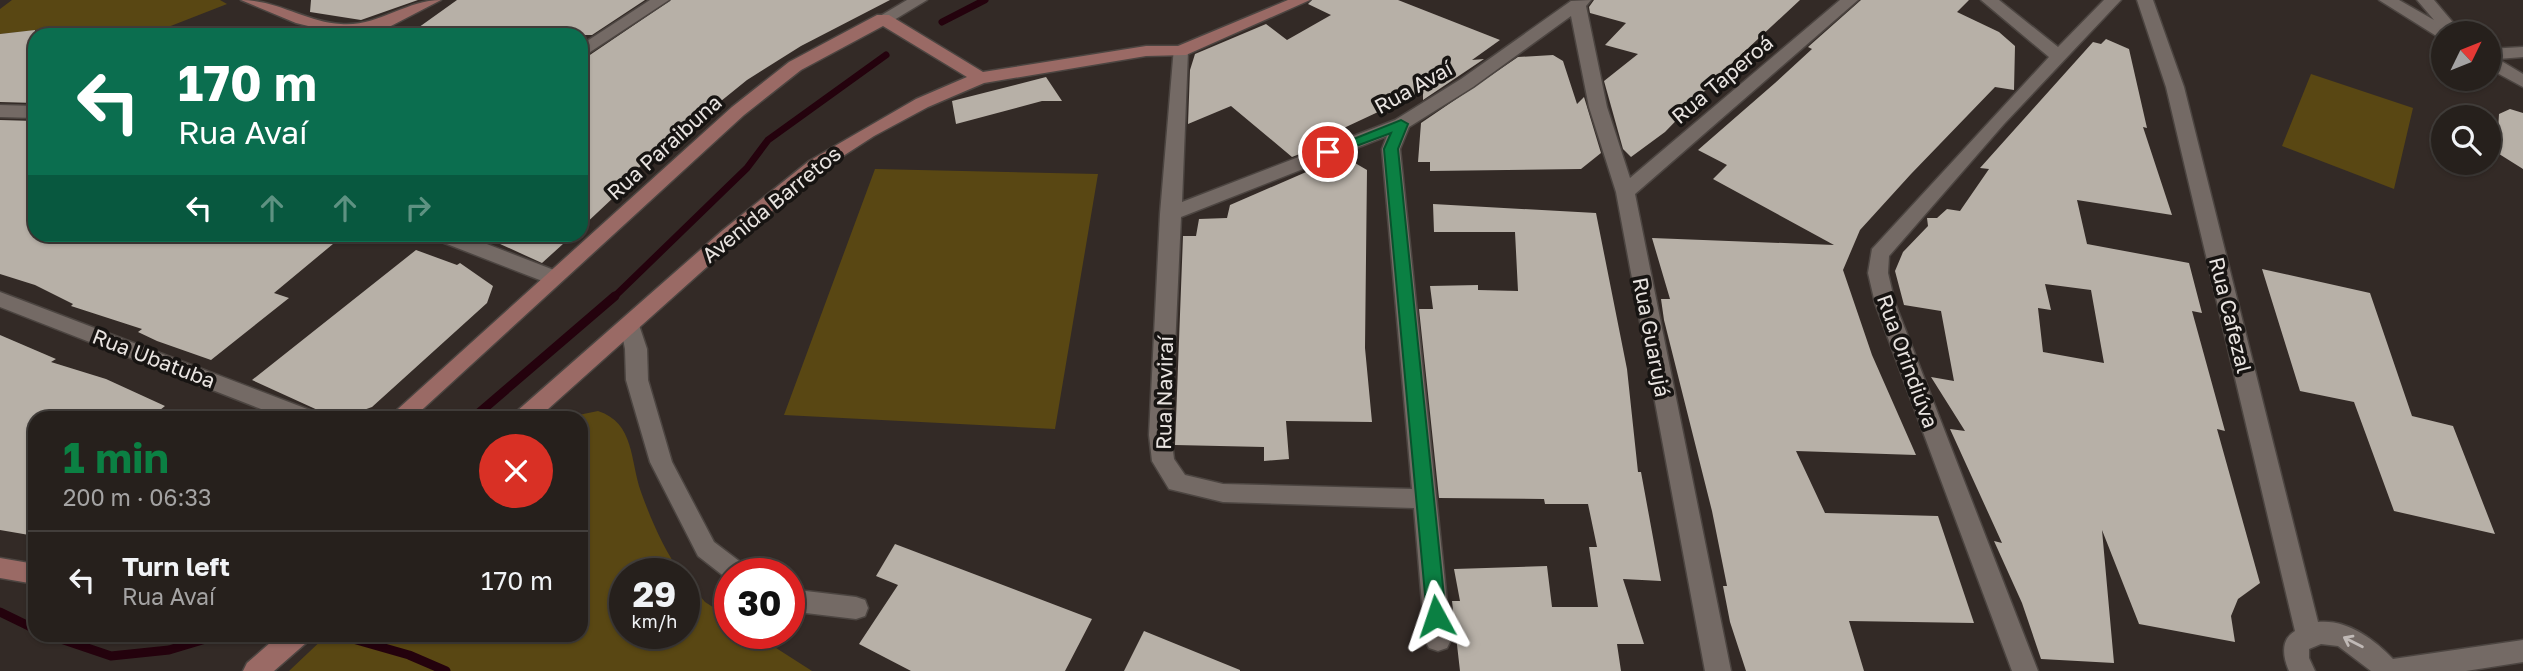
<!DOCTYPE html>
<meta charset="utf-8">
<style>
:root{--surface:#26201c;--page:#2e2825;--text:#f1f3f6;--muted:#a4a3a3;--line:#423e3b;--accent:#0b8043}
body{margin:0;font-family:"Golos Text",sans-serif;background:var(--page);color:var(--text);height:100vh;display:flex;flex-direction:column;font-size:26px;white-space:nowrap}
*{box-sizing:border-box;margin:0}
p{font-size:23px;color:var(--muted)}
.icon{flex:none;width:38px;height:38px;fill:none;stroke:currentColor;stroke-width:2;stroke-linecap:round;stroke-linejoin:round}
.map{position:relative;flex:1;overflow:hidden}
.side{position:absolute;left:28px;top:411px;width:560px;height:231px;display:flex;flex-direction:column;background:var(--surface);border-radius:21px;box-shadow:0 2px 5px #0004,0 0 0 2px var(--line)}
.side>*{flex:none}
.banner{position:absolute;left:28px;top:28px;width:560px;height:214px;border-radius:21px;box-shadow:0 2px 5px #0004,0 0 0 2px var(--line);background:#0b6e4f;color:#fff;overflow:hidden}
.needle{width:46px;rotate:47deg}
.controls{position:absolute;left:2431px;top:21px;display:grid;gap:14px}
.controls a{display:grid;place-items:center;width:70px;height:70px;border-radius:50%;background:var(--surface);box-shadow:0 2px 5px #0004,0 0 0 2px var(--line);font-size:35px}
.speed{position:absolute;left:609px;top:558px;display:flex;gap:14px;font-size:35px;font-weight:700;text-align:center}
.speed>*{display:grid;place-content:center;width:91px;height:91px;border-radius:50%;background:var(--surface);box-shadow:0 2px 5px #0004,0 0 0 2px var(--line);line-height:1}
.speed small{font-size:18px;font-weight:400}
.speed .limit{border:10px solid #d22;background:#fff;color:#111}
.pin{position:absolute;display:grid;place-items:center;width:60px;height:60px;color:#fff;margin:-30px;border:4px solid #fff;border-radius:50%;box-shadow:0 2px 7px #0007}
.me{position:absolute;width:77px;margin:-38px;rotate:355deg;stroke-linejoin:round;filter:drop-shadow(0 0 5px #0008)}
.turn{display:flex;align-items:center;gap:24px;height:147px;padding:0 35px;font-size:32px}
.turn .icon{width:91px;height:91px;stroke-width:2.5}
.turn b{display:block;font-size:49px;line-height:60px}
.lanes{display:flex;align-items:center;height:66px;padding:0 35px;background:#0003;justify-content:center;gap:35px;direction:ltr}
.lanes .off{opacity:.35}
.round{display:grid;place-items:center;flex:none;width:74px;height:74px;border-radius:37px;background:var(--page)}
.summary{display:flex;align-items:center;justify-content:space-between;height:119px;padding:0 35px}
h1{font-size:42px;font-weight:700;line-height:52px;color:var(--accent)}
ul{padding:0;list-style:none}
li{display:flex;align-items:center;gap:21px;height:98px;padding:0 35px;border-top:2px solid var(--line)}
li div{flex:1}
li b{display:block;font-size:26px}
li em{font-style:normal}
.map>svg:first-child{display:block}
.green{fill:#594713}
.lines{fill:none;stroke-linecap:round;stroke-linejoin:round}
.stream-far1{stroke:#24020d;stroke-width:7}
.stream{stroke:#24020d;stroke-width:9}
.building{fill:#b7b0a7;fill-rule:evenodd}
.street-casing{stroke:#4c4541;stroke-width:3}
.secondary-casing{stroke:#4c4541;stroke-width:3}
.street{fill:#746a65;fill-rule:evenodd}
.secondary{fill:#9a6a65;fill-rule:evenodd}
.oneway{stroke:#c0b9b6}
.route{fill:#0b8043;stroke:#07532c;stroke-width:2}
.labels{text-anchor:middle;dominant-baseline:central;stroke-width:7;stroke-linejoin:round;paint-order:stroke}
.street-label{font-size:21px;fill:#e9e4e1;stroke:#171412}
</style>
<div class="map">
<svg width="2523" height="671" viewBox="0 0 2523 671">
<rect width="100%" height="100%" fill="#332a26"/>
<path class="green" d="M12 0H220L227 4 163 29 126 35H75L79 26 0 34V9Z
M2311 74 2413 108 2394 189 2282 146Z
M875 169 1098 174 1055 429 784 415Z
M598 411C635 423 630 461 641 492 650 517 665 553 682 574H625V634H684V577L705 602 730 618V634H754L812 671H289L327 635H581V418H564Z"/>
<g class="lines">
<path class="stream-far1" d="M942 22 985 0
M613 298 747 168 768 140 886 55"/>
<path class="stream" d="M473 418 615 296
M0 612 35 629
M49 635 111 656 169 650 219 635
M339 635 409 655 446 671"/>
</g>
<path class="building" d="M311 0H418L361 20 310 12Z
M457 0H645L592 35H408Z
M671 0H890L801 46 747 80 642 165 608 195 614 197 581 228V61Z
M1312 0H1398L1500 40 1472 60 1484 59 1423 100V91L1316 141 1323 145 1292 157 1231 106 1188 124 1190 70 1195 54 1266 24 1287 40 1331 15 1308 4Z
M1594 0H1800L1729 66 1665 132 1631 157 1623 149 1604 81 1638 54 1605 45 1626 23 1590 13 1589 7Z
M1861 0H1969L1957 12 1999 32 2015 46 2014 90 1995 87 1911 174 1860 230 1843 270 1872 355 1916 455 1796 451 1825 513 1938 516 1974 623 1849 621 1864 671H1746L1730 622 1723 586H1727L1712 511 1664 320 1661 299H1670L1652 238 1834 245 1713 179 1727 165 1698 150 1775 83 1812 49 1808 47Z
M35 30V103L0 102V34Z
M2106 39 2129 49 2147 128 2143 127 2172 215 2077 200 2087 244 2189 263 2202 313 2192 311 2225 431 2217 429 2260 583 2238 599 2231 616 2235 642 2139 624 2102 530 2114 663 2041 659 2022 603 1994 541 2002 543 1950 429 1965 431 1931 377 1954 381 1941 311 1904 305 1895 271 1903 252 1928 226 1927 218H1937L1947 209 1960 211 1989 169 1980 168 2093 42 2101 44ZM2045 284 2091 290 2104 363 2043 352 2038 308 2051 310Z
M1553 55 1563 61 1577 104 1584 97 1601 153 1581 169 1430 171V162H1418L1421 123 1518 57Z
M1046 77 1062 101H1042L956 124 952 101Z
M2510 109 2523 113V169L2488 147V137L2498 131 2499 114Z
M0 120 35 121V234H345L274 293 289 298 211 360 157 341 138 332 142 329 71 306 73 304 35 285 0 274Z
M1343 156 1367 170 1365 348 1372 422 1286 421 1289 459 1264 461V447L1175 445 1183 236H1196L1199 219 1227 218 1230 205Z
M1433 204 1596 213 1627 369 1638 472H1641L1661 581 1623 579 1644 644H1617L1621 671H1460L1452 601H1460L1454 569 1547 566 1552 607H1598L1589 547H1597L1588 504H1545L1544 499 1439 498 1419 309H1433L1430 286 1478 285V290L1518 291 1515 232H1434Z
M478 234H574L542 263Z
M416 250 457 265 460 263 493 286 487 303 372 407 347 416 322 412 252 380Z
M2262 269 2370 293 2412 416 2453 426 2495 534 2394 511 2354 402 2300 391Z
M0 335 56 359 51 362 106 379 165 406 150 418H35V536L0 530Z
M895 544 1092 619 1065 671H911L859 644 898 585 876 576Z
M1144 631 1240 670V671H1124Z"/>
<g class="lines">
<g class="street-casing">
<path id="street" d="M650 0H669L581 58V45Z
M907 0H927L889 23 883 24 875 19Z
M1591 0 1586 6 1607 107 1630 178 1840 0H1858L1635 194 1731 671H1705L1616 192 1589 107 1571 16 1473 87 1409 127 1400 149 1451 640 1447 648 1438 651 1429 648 1425 640 1414 508 1223 502 1169 489 1152 461 1149 435 1160 214 1174 47 1180 46 1188 51 1182 202 1395 120 1461 79 1571 1ZM1387 136 1382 149 1412 489 1223 484 1185 475 1174 459 1171 435 1181 217Z
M1981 0H1999L2058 47 2104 0H2121L2004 124 1889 256 1888 273 1895 303 2038 671H2012L1875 303 1868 273 1872 249 2049 57Z
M2137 0H2153L2184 87 2318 622C2347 619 2374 639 2393 659L2523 640V662L2466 671H2371L2338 646 2321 644 2309 649V658L2315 671H2289C2283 657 2280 640 2295 631L2166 87Z
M2379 0H2399L2434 20 2417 0H2434L2461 32 2438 37Z
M2523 47V57L2498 59 2523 74V87L2488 68V49Z
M0 105 35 106V118L0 117Z
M432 234H461L559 272 562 277 559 282H545L434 239Z
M0 292 315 412 318 418H284L0 307Z
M630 316 637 319 647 349 648 380 672 462 714 542 747 567 750 574H730V581L698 556 650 462 626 380 625 349 620 324 623 319Z
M789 589 856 597 865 600 868 608 865 616 856 619 789 611Z"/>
</g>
<g class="secondary-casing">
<path id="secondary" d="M241 0C278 0 306 22 341 24 378 27 406 0 441 0L387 28 341 34 296 23Z
M1288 0H1310L1186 55 1146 56 984 83 928 107 874 136 823 169 737 240 538 418H513L516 412 723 230 809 161 916 99 967 77 883 26 801 70 744 115 413 418H388L732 107 789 62 877 15H889L983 72 1146 46H1178Z
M0 558 35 564V584L0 578Z
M279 635H309L306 643 274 671H243L247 663Z"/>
</g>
<use href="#street" class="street"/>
<use href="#secondary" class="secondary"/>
</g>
<defs><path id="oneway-shaft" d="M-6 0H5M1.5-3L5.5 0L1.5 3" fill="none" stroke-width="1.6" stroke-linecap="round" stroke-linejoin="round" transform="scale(1.75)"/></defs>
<use class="oneway" href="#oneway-shaft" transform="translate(2353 642) rotate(-153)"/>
<path class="route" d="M1401 120 1408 124 1398 149 1446 616 1443 622H1430L1427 616 1384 149 1391 133 1332 155 1328 156 1321 152Z"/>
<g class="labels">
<g class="street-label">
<text transform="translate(1722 79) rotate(-40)">Rua Taperoá</text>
<text transform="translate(1413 87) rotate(-29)">Rua Avaí</text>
<text transform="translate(664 147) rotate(-42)">Rua Paraibuna</text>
<text transform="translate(771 204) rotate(-39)">Avenida Barretos</text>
<text transform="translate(2231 315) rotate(76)">Rua Cafezal</text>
<text transform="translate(1652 337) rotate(79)">Rua Guarujá</text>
<text transform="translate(154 358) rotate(21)">Rua Ubatuba</text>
<text transform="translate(1908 361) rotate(70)">Rua Orindiúva</text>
<text transform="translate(1164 393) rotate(-89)">Rua Naviraí</text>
</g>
</g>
</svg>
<div class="controls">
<a><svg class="needle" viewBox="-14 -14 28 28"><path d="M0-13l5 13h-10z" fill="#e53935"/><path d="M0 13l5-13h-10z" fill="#a4a3a3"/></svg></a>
<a><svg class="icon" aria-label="search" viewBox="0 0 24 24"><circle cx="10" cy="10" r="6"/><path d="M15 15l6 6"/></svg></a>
</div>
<div class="speed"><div>29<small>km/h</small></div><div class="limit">30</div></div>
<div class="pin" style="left:1328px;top:152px;background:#d93025"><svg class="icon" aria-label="arrive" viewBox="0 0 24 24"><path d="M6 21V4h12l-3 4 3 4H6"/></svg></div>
<svg class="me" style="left:1436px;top:616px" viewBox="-20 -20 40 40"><path d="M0-17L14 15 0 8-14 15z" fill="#0b8043" stroke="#fff" stroke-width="4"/></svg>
<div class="banner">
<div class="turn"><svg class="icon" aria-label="left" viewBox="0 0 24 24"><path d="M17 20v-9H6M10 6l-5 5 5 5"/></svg><div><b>170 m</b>Rua Avaí</div></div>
<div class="lanes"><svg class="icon" aria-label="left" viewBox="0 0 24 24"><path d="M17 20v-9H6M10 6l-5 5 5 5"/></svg><svg class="icon off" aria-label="ahead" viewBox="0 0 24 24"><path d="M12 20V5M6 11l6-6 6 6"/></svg><svg class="icon off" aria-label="ahead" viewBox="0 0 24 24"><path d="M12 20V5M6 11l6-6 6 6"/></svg><svg class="icon off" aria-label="right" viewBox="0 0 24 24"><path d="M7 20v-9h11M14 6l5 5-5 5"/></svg></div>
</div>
<section class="side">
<div class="summary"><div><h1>1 min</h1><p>200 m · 06:33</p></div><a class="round" style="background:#d93025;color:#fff"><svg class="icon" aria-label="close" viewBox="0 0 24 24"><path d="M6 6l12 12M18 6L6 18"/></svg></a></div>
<ul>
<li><svg class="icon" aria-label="left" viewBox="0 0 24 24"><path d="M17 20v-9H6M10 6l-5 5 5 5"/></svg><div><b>Turn left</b><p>Rua Avaí</p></div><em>170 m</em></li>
</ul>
</section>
</div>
